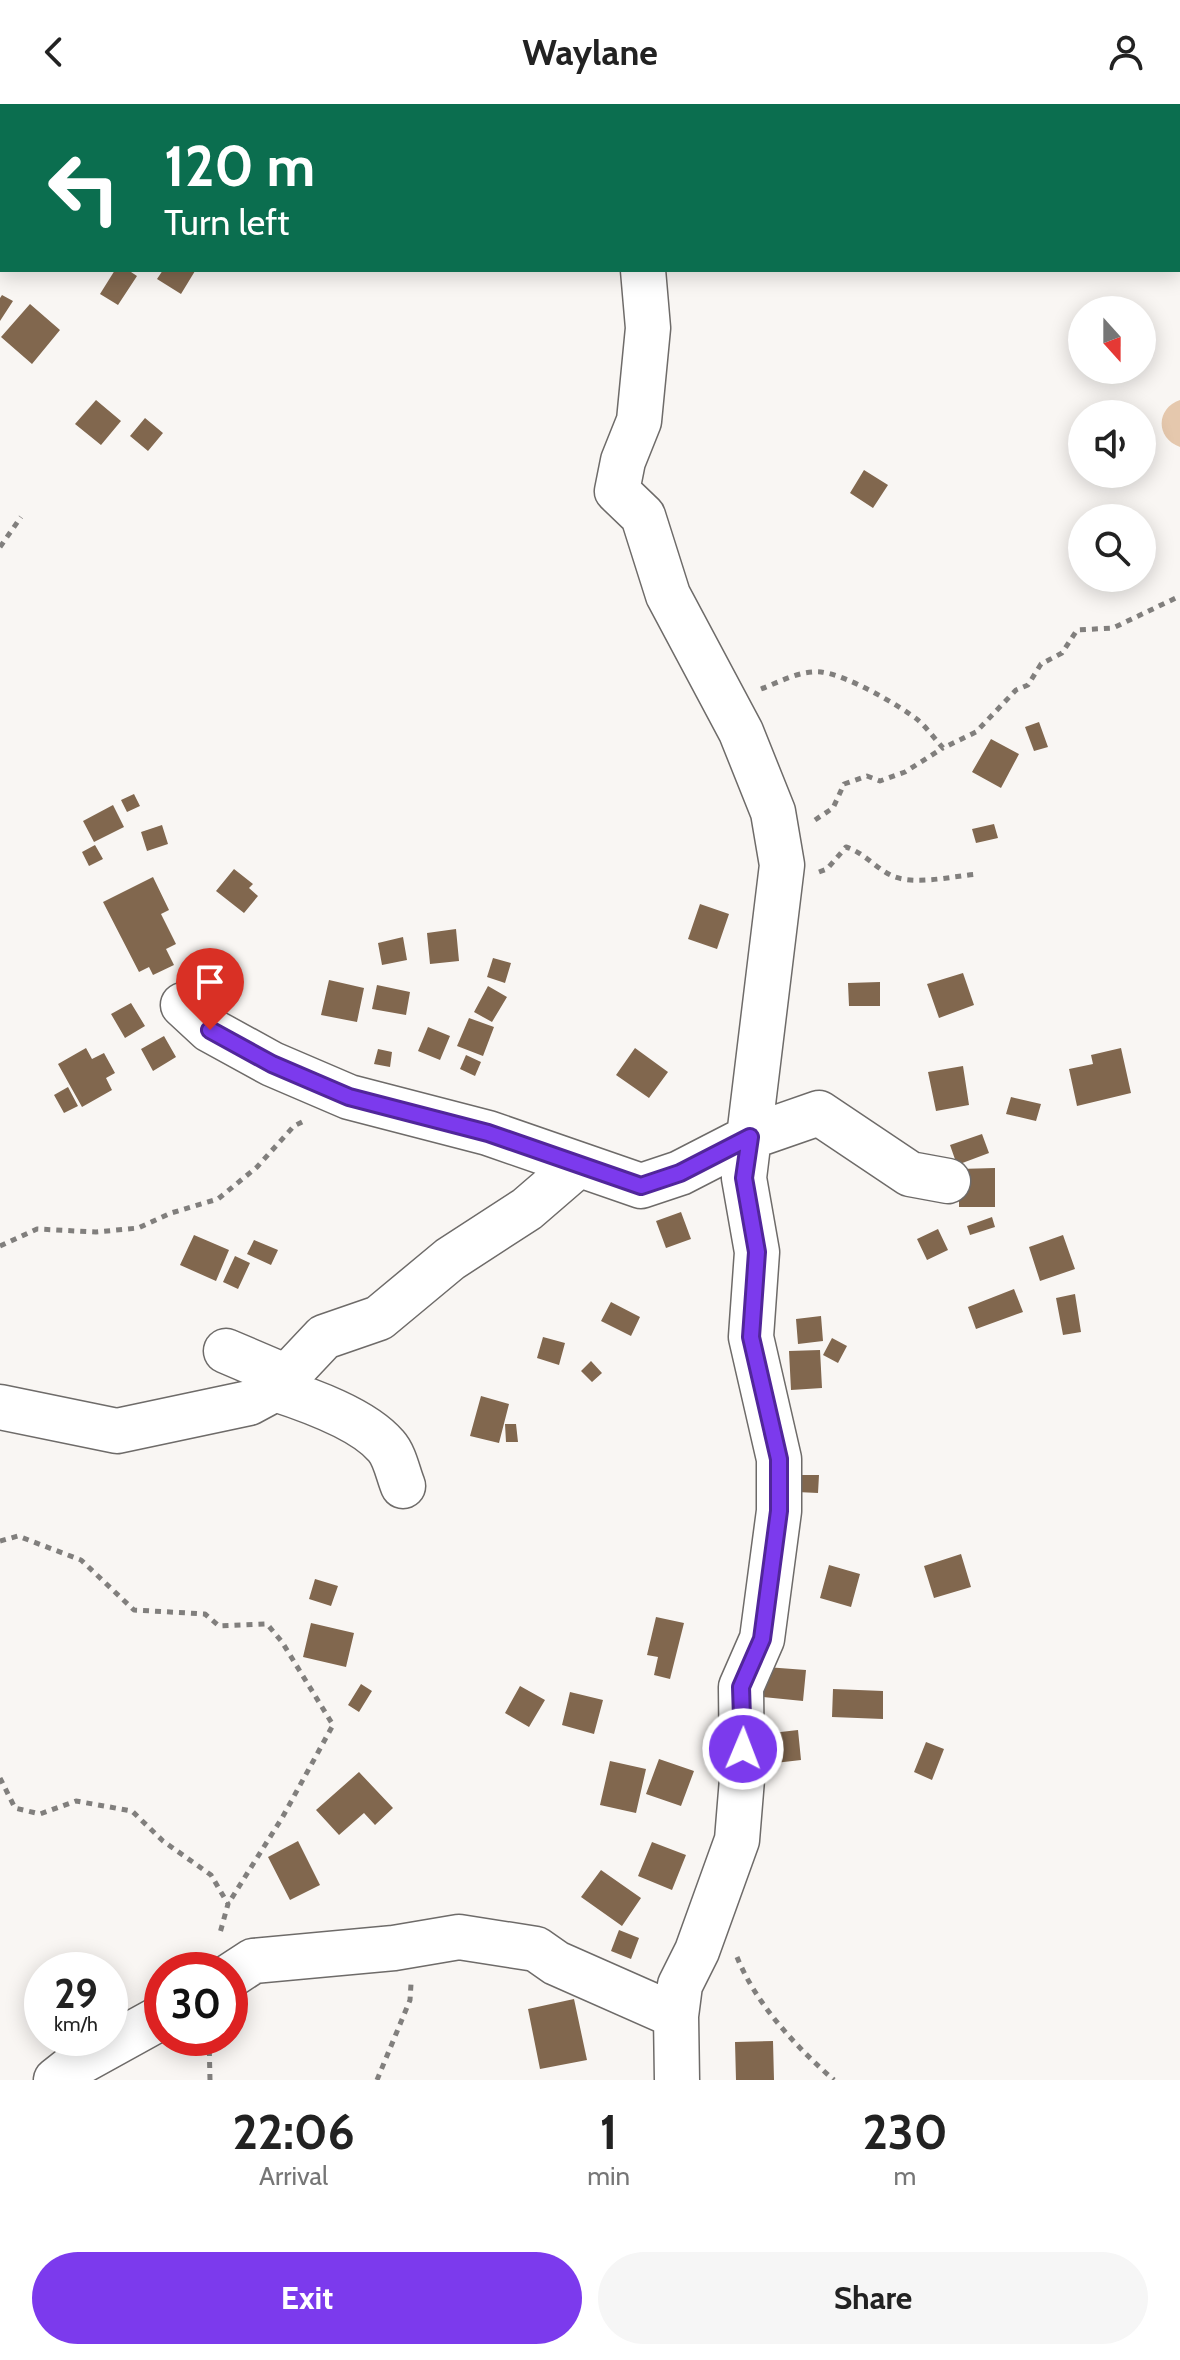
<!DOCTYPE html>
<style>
:root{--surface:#fff;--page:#f6f6f6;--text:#222;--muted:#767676;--accent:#7c3aed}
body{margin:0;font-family:Cabin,sans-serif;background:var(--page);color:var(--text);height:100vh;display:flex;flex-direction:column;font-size:30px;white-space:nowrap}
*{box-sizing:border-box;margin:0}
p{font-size:26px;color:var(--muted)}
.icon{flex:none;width:44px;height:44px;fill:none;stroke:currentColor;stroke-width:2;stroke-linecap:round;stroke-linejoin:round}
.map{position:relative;height:1976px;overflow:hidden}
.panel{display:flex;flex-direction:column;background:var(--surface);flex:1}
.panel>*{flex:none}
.guide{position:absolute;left:0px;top:0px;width:1180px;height:168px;box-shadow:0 4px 20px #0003;background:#0b6e4f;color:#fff;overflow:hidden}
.needle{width:52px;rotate:159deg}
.buttons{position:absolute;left:1068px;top:192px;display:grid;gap:16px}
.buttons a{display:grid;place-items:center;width:88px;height:88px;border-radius:50%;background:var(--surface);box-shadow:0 4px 20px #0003;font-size:40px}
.speed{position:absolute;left:24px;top:1848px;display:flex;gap:16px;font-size:40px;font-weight:700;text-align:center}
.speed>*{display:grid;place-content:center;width:104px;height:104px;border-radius:50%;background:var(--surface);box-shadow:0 4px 20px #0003;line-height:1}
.speed small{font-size:20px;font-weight:400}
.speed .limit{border:12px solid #d22;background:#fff;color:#111}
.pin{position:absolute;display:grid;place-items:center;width:68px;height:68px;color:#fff;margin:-82px -34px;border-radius:50% 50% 50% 0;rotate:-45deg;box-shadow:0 0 8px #0007}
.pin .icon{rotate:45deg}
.me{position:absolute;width:88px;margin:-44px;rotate:1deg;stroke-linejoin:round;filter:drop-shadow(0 0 6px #0008)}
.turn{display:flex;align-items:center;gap:28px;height:168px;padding:0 32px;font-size:36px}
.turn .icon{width:104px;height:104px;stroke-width:2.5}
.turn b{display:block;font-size:56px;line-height:68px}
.eta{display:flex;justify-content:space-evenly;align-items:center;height:136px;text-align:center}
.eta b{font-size:48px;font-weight:700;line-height:56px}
.action{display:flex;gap:16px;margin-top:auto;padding:16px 32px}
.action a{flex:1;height:92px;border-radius:48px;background:var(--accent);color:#fff;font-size:32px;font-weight:700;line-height:92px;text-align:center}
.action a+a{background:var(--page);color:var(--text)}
header{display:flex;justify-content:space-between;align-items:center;height:104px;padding:0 32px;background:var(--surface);font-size:36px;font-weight:700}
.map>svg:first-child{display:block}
.green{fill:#e5c8ad}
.building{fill:#81674e}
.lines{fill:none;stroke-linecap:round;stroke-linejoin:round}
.minor-casing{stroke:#6e6b69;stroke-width:47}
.path{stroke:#817f7d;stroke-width:5;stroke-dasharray:6 6;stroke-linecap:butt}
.minor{stroke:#fff;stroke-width:44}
.route-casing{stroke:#51269a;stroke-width:20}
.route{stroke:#7c3aed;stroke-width:14}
</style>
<header><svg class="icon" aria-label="back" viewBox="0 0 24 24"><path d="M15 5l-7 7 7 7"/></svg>Waylane<svg class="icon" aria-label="person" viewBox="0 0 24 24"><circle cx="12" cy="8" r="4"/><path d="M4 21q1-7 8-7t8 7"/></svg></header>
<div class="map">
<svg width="1180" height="1976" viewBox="0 0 1180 1976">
<rect width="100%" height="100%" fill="#f9f6f3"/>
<path class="green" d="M1180 296V343C1155 334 1156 304 1180 296Z"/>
<path class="building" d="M115 166H128L137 172 118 201 100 190Z
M163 166H194L195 167 181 190 157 175Z
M2 191 13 197 0 217V194Z
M30 200 60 226 32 260 1 233Z
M96 296 121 317 101 341 75 320Z
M145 314 163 329 148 347 130 332Z
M864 366 888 381 873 404 850 389Z
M1039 618 1048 643 1034 647 1025 623Z
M991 635 1019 650 1001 684 972 668Z
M134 690 140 702 127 708 121 696Z
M113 701 124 723 94 738 83 717Z
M994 720 998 734 976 739 972 725Z
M162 721 168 740 147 747 141 728Z
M95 741 103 755 89 762 82 748Z
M234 765 253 780 249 784 258 792 244 809 216 787Z
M153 773 169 806 161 810 176 840 166 845 174 861 153 871 149 863 139 868 103 798Z
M700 800 729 810 717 845 688 835Z
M456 825 459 857 430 860 427 829Z
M403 833 407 856 382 861 378 839Z
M493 854 511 859 505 879 487 873Z
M963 869 974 901 939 914 927 880Z
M329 876 364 884 357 918 321 911Z
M880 878V902H849L848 879Z
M377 881 410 888 406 911 372 905Z
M488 882 507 893 492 918 474 908Z
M131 899 145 922 125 934 111 910Z
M469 914 494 923 483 952 457 942Z
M428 923 450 932 440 956 418 947Z
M164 932 176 953 153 967 141 945Z
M86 944 92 955 104 949 115 969 106 974 112 986 82 1003 58 960Z
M635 944 668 968 649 994 616 971Z
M1121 944 1131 989 1077 1002 1069 965 1093 960 1091 951Z
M378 945 392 948 390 963 374 960Z
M466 951 481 958 475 972 460 965Z
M963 962 969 1001 936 1007 928 968Z
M68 983 78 1002 64 1009 54 991Z
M1011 993 1041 1000 1036 1017 1006 1010Z
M982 1030 989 1049 957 1061 950 1041Z
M995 1064V1103H959V1065Z
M681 1108 691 1135 666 1144 656 1117Z
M992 1113 995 1123 970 1131 967 1122Z
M938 1125 948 1146 927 1156 917 1135Z
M194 1131 229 1146 216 1177 180 1161Z
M1063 1131 1075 1165 1040 1177 1029 1143Z
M254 1136 278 1146 271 1161 247 1150Z
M235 1152 250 1159 238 1185 223 1178Z
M1014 1185 1023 1208 976 1225 968 1203Z
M1075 1190 1081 1228 1063 1231 1056 1194Z
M611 1198 640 1213 631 1232 601 1217Z
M821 1212 823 1237 798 1240 796 1215Z
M543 1233 565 1239 559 1261 537 1254Z
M832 1234 847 1242 838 1259 823 1251Z
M820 1246 822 1284 791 1286 789 1247Z
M591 1257 602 1269 592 1278 581 1267Z
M481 1292 509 1300 499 1339 470 1332Z
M505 1320H516L518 1338H506Z
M798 1371H819L818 1389 797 1388Z
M961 1450 971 1483 934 1494 924 1462Z
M829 1461 860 1470 851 1503 820 1494Z
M315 1475 338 1482 331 1502 309 1495Z
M656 1513 684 1519 670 1575 654 1571 658 1553 647 1551Z
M311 1519 354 1529 346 1563 303 1553Z
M766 1563 806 1566 803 1597 763 1593Z
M361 1580 372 1587 359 1608 348 1601Z
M520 1582 545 1596 529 1623 505 1609Z
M833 1585 883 1587V1615L832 1613Z
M570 1588 603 1596 594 1630 562 1621Z
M798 1626 801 1656 775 1659 772 1629Z
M926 1638 944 1645 932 1676 914 1668Z
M659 1655 694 1667 681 1702 646 1690Z
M610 1657 646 1665 636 1709 600 1701Z
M359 1668 393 1704 375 1721 364 1709 339 1731 316 1706Z
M298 1737 320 1781 290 1796 268 1753Z
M652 1738 686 1751 672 1786 638 1772Z
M601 1766 641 1794 622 1822 581 1793Z
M619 1826 639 1834 631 1855 611 1847Z
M574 1895 587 1956 540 1965 528 1905Z
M773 1937 774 1976H736L735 1938Z"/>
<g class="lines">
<g class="minor-casing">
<path id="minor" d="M584 0V2
M643 166 648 224 639 317 623 357 617 387 643 412 668 491 741 628 773 708 782 761 744 1074 757 1148 751 1233 779 1355V1407L762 1535 741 1583 742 1675 737 1736 697 1847 680 1881 676 1912 677 1976
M183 901 210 926 272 960 349 993 488 1029 641 1082 680 1069 750 1033 819 1009 910 1070 948 1077
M226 1247 273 1267 275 1285C309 1296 363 1315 386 1342 395 1352 398 1370 403 1382
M0 1303 117 1327 249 1299 275 1285 324 1233 379 1214 450 1155 527 1105 578 1061
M230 1872 253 1857 394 1844 459 1833 536 1845 556 1859 676 1912
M56 1976 75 1961 162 1913"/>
</g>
<path class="path" d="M0 443 21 413
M761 585C779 578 801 566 821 568 847 571 897 600 918 616 927 624 935 635 943 644L976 628 1016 586 1028 581 1041 560 1062 549 1077 526 1113 524 1180 492
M815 716 833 704 844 680 867 672 880 677 905 668 943 644
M819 768 827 765 846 743C865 749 877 766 895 773 918 781 954 772 978 770
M0 1142 37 1125 96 1128 138 1124 171 1109 218 1095 257 1063 294 1022 304 1017
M0 1437 18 1432 81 1456 134 1506 205 1510 219 1522 267 1520 282 1538 333 1621 282 1714 228 1800
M0 1674 15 1704 40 1710 76 1697 132 1707 163 1737 211 1771 228 1800 220 1829
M737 1853C756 1900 796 1943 834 1976
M209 1934 210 1976
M377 1976 410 1896 411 1880"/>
<use href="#minor" class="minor"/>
</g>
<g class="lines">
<g class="route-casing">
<path id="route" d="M210 926 272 960 349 993 488 1029 641 1082 680 1069 750 1033 744 1074 757 1148 751 1233 779 1355V1407L762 1535 741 1583 743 1645"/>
</g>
<use href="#route" class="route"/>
</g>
</svg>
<div class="buttons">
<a><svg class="needle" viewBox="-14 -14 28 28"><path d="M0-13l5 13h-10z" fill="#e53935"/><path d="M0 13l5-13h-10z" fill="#767676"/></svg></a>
<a><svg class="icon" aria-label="sound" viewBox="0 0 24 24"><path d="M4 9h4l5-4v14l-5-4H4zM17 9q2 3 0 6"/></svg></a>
<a><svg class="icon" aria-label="search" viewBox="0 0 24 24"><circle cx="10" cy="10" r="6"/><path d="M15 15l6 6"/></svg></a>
</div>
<div class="speed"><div>29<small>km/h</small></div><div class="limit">30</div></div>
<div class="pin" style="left:210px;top:926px;background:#d93025"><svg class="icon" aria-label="arrive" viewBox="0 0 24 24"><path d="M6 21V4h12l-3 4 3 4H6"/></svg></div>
<svg class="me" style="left:743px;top:1645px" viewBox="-20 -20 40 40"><circle r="17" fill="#7c3aed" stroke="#fff" stroke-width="3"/><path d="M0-11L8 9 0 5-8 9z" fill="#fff"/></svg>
<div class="guide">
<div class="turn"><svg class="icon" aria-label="left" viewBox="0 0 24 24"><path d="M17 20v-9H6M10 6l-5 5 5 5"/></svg><div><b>120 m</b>Turn left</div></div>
</div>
</div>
<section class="panel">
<div class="eta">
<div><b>22:06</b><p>Arrival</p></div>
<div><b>1</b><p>min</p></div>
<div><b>230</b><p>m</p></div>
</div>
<div class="action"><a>Exit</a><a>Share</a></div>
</section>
